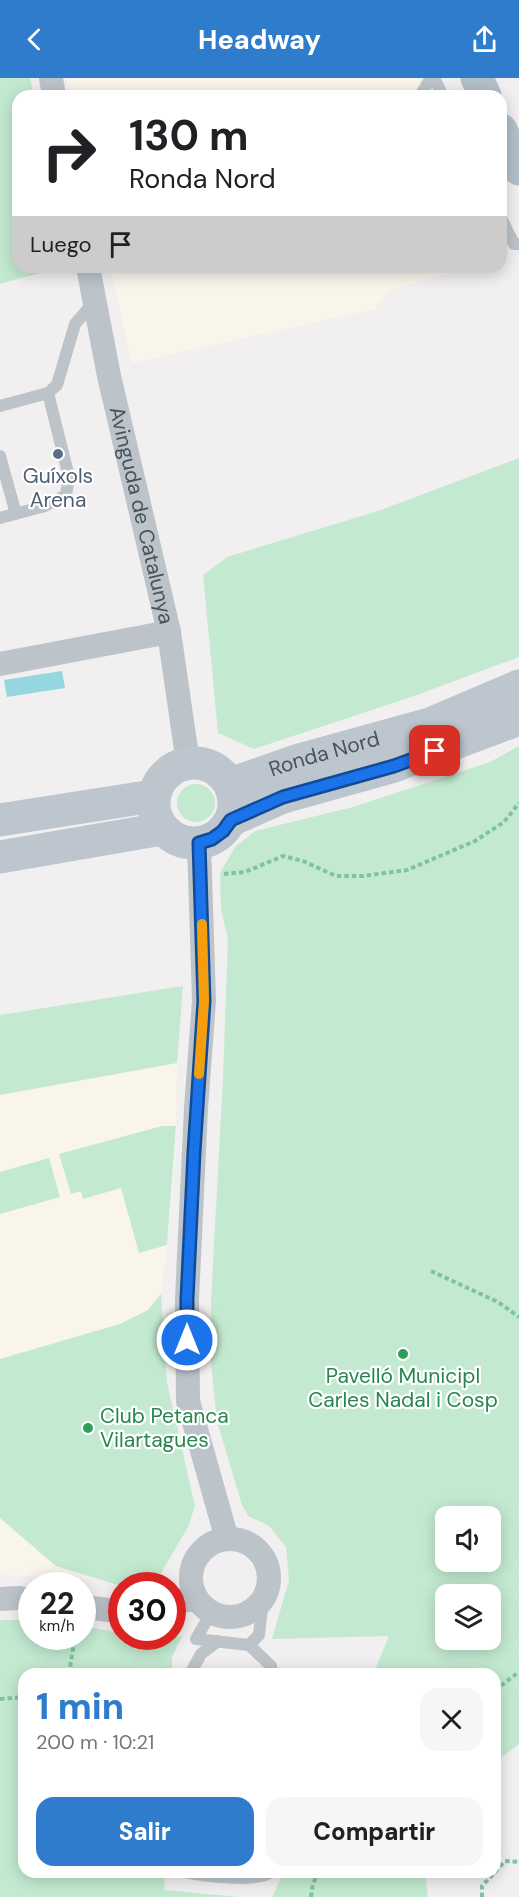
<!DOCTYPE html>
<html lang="es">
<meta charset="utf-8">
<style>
:root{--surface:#fff;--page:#f6f6f6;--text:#202124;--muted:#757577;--accent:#2f7ccc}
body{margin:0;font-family:"DM Sans",sans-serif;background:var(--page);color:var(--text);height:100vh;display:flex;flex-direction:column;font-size:22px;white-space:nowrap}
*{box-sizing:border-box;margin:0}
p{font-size:20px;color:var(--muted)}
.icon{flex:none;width:33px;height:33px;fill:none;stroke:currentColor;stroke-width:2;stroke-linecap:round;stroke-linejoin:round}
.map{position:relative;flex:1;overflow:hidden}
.details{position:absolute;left:18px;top:1590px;width:483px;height:210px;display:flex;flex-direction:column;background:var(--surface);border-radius:18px;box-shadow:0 3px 15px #0003}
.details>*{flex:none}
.banner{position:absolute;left:12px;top:12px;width:495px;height:183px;border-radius:18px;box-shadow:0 3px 15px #0003;background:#fff;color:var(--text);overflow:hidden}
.tools{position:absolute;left:435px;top:1428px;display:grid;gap:12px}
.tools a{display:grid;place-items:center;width:66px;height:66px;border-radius:12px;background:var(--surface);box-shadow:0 3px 15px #0003;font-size:30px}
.speed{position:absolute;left:18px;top:1494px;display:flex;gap:12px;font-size:30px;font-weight:700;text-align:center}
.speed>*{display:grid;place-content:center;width:78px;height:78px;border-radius:50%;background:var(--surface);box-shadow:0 3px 15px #0003;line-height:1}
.speed small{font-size:15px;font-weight:400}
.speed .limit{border:9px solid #d22;background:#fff;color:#111}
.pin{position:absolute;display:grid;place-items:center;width:51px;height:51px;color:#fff;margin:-26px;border-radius:12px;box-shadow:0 3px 9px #0006}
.me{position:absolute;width:66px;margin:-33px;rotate:0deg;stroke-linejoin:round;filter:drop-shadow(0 0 4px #0008)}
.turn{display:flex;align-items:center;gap:21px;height:126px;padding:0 18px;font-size:27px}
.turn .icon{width:78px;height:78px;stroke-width:2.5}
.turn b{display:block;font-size:42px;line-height:51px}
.then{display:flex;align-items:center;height:57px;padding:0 18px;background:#0003;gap:12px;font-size:22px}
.round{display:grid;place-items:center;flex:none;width:63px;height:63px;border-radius:18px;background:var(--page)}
.head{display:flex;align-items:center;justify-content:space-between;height:102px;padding:0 18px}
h1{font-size:36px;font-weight:800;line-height:45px;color:var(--accent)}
.primary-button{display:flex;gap:12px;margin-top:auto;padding:12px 18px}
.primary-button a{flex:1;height:69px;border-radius:18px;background:var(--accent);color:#fff;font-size:24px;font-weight:800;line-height:69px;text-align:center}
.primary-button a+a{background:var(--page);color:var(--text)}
header{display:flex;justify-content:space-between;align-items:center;height:78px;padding:0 18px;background:var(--accent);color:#fff;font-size:27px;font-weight:800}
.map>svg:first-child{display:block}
.commercial{fill:#faf5eb}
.green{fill:#c3ead0;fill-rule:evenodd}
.water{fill:#95d6e1}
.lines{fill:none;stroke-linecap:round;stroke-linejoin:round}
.path{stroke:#7fc49e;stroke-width:4;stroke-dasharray:4.5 3;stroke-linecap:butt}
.lane{stroke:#bcc4ca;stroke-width:12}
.street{stroke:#bcc4ca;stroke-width:24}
.secondary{stroke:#bdc6ce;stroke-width:33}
.primary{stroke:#b2c0ca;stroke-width:33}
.route-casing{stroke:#114b97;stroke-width:15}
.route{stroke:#1a73e8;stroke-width:10}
.slow{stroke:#f59e0b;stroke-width:10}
.service-dot{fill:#5c6f8a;stroke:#fff;stroke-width:2}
.leisure-dot{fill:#2e9e5b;stroke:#fff;stroke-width:2}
.labels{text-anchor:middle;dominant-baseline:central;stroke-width:4.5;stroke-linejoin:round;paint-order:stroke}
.service-label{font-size:21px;fill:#4e5e75;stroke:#fff}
.street-label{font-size:21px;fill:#49535a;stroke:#fff}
.leisure-label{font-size:21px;fill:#27864d;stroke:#fff}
</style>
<header><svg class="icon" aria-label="back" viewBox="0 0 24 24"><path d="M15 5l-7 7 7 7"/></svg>Headway<svg class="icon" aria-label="share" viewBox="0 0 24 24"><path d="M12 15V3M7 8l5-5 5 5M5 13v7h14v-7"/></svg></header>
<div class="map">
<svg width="519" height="1819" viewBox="0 0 519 1819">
<rect width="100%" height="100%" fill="#f1efef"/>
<path class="commercial" d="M66 0H418L427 18H70Z
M110 189H472L388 213 375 231 132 285Z
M177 985 176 1056 171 1134 161 1216 148 1232 120 1246 0 1281V1017Z
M0 1440 56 1488 99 1501 0 1497Z"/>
<path class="green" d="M0 0H30L34 18H18V189H62L0 206Z
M519 380V579L417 617 254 671 218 655 203 497 227 479 381 432Z
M519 668V1666L495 1684V1596H373L389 1558 272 1561 289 1502 286 1469 269 1448 248 1438 242 1427 217 1343 211 1285V1223L223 1000 228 861 221 831 220 795 235 769 255 753 353 729 490 684ZM446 1438H490V1484H446ZM446 1516H490V1562H446Z
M177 725a19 19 0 1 1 38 0a19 19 0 1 1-38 0Z
M183 908 177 985 0 1017V937Z
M162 1048H176L167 1167 139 1175 121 1110 83 1121 81 1113 71 1116 59 1076Z
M49 1080 60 1119 0 1136V1094Z
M161 1216 167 1305 195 1428 188 1449 157 1502 135 1507 121 1508 56 1488 0 1440V1281L120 1246 148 1232Z
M0 1542H31L32 1558H82L83 1548 121 1555 122 1558H182L172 1579V1596H24V1794H165L164 1812 239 1819H0Z
M284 1794H425L428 1819H272Z"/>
<path class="water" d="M62 593 65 610 7 619 4 602Z"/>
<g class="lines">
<path class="path" d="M224 796 245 794 283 778 303 783 336 798H363L407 792 475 763 504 744 519 725
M431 1193 498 1224 519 1239
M69 1596 75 1558
M495 1612 519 1594
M0 1621 24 1619
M495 1794 505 1783 519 1784
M311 1819 313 1805 320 1794
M482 1819V1808L495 1794"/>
<path class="lane" d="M434 0 443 18
M420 18 431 0
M501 140 514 166H519
M0 328 48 315 57 307 75 246 94 224
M0 378 16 436
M0 440 45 428 66 417 69 399 48 315
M211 1535 196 1561 249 1567 271 1588 272 1596
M249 1567 259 1557 263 1521
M190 1596 201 1576 218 1563
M184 1794C203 1798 257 1805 271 1794"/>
<g class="street">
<path d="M51 0 54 18"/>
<path id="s1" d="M88 189 109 298 169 554 188 685"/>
<path d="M0 586 169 554"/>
<path d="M199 766 204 923 196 1030 187 1221 188 1323 227 1461"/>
<circle cx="230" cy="1500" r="39"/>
<path d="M0 1521 18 1520 32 1522"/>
<path d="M172 1524 197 1521"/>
<path d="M82 1529 109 1532 122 1530"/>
</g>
<g class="secondary">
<circle cx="194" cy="725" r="40"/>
<path id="s2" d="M230 706 296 683 430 646 519 608"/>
<path d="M0 742 153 718"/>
<path d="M231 742 283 719 394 688 519 641"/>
<path d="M0 779 162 751"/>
</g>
<path class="primary" d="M477 0 485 18
M501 52 519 91"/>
</g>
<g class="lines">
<g class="route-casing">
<path id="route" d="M187 1262V1221L194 1074 204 923 199 765 212 761 223 753 231 742 283 719 394 688 435 673"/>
</g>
<use href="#route" class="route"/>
<path class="slow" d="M199 996 204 923 202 846"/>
</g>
<circle class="service-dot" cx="58" cy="376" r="6"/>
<g class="leisure-dot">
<circle cx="403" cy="1276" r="6"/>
<circle cx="88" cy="1350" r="6"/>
</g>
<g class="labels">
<g class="service-label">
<text x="58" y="398">Guíxols<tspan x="58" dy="24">Arena</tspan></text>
</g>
<g class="street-label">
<text stroke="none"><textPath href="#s1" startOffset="254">Avinguda de Catalunya</textPath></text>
<text stroke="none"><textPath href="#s2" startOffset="99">Ronda Nord</textPath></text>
</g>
<g class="leisure-label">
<text x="403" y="1298">Pavelló Municipl<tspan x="403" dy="24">Carles Nadal i Cosp</tspan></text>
<text x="100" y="1338" text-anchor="start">Club Petanca<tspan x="100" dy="24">Vilartagues</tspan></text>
</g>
</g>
</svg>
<div class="tools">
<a><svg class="icon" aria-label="sound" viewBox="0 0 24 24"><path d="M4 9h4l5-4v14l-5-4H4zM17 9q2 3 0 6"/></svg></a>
<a><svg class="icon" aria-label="layers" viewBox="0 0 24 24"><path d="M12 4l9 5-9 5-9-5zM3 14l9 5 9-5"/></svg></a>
</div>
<div class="speed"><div>22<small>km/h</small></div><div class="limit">30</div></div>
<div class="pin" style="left:435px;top:673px;background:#d93025"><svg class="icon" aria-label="arrive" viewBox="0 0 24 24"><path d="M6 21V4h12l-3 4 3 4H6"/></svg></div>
<svg class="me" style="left:187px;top:1262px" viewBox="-20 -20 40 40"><circle r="17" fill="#1a73e8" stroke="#fff" stroke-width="3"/><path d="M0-11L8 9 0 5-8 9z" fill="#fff"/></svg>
<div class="banner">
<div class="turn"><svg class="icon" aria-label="right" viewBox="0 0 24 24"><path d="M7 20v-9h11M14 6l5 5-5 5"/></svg><div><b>130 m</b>Ronda Nord</div></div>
<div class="then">Luego<svg class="icon" aria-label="arrive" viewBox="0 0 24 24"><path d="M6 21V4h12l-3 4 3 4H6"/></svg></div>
</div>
<section class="details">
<div class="head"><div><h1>1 min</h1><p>200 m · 10:21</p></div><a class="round"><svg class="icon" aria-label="close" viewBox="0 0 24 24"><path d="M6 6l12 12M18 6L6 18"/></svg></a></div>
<div class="primary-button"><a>Salir</a><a>Compartir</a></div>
</section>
</div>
